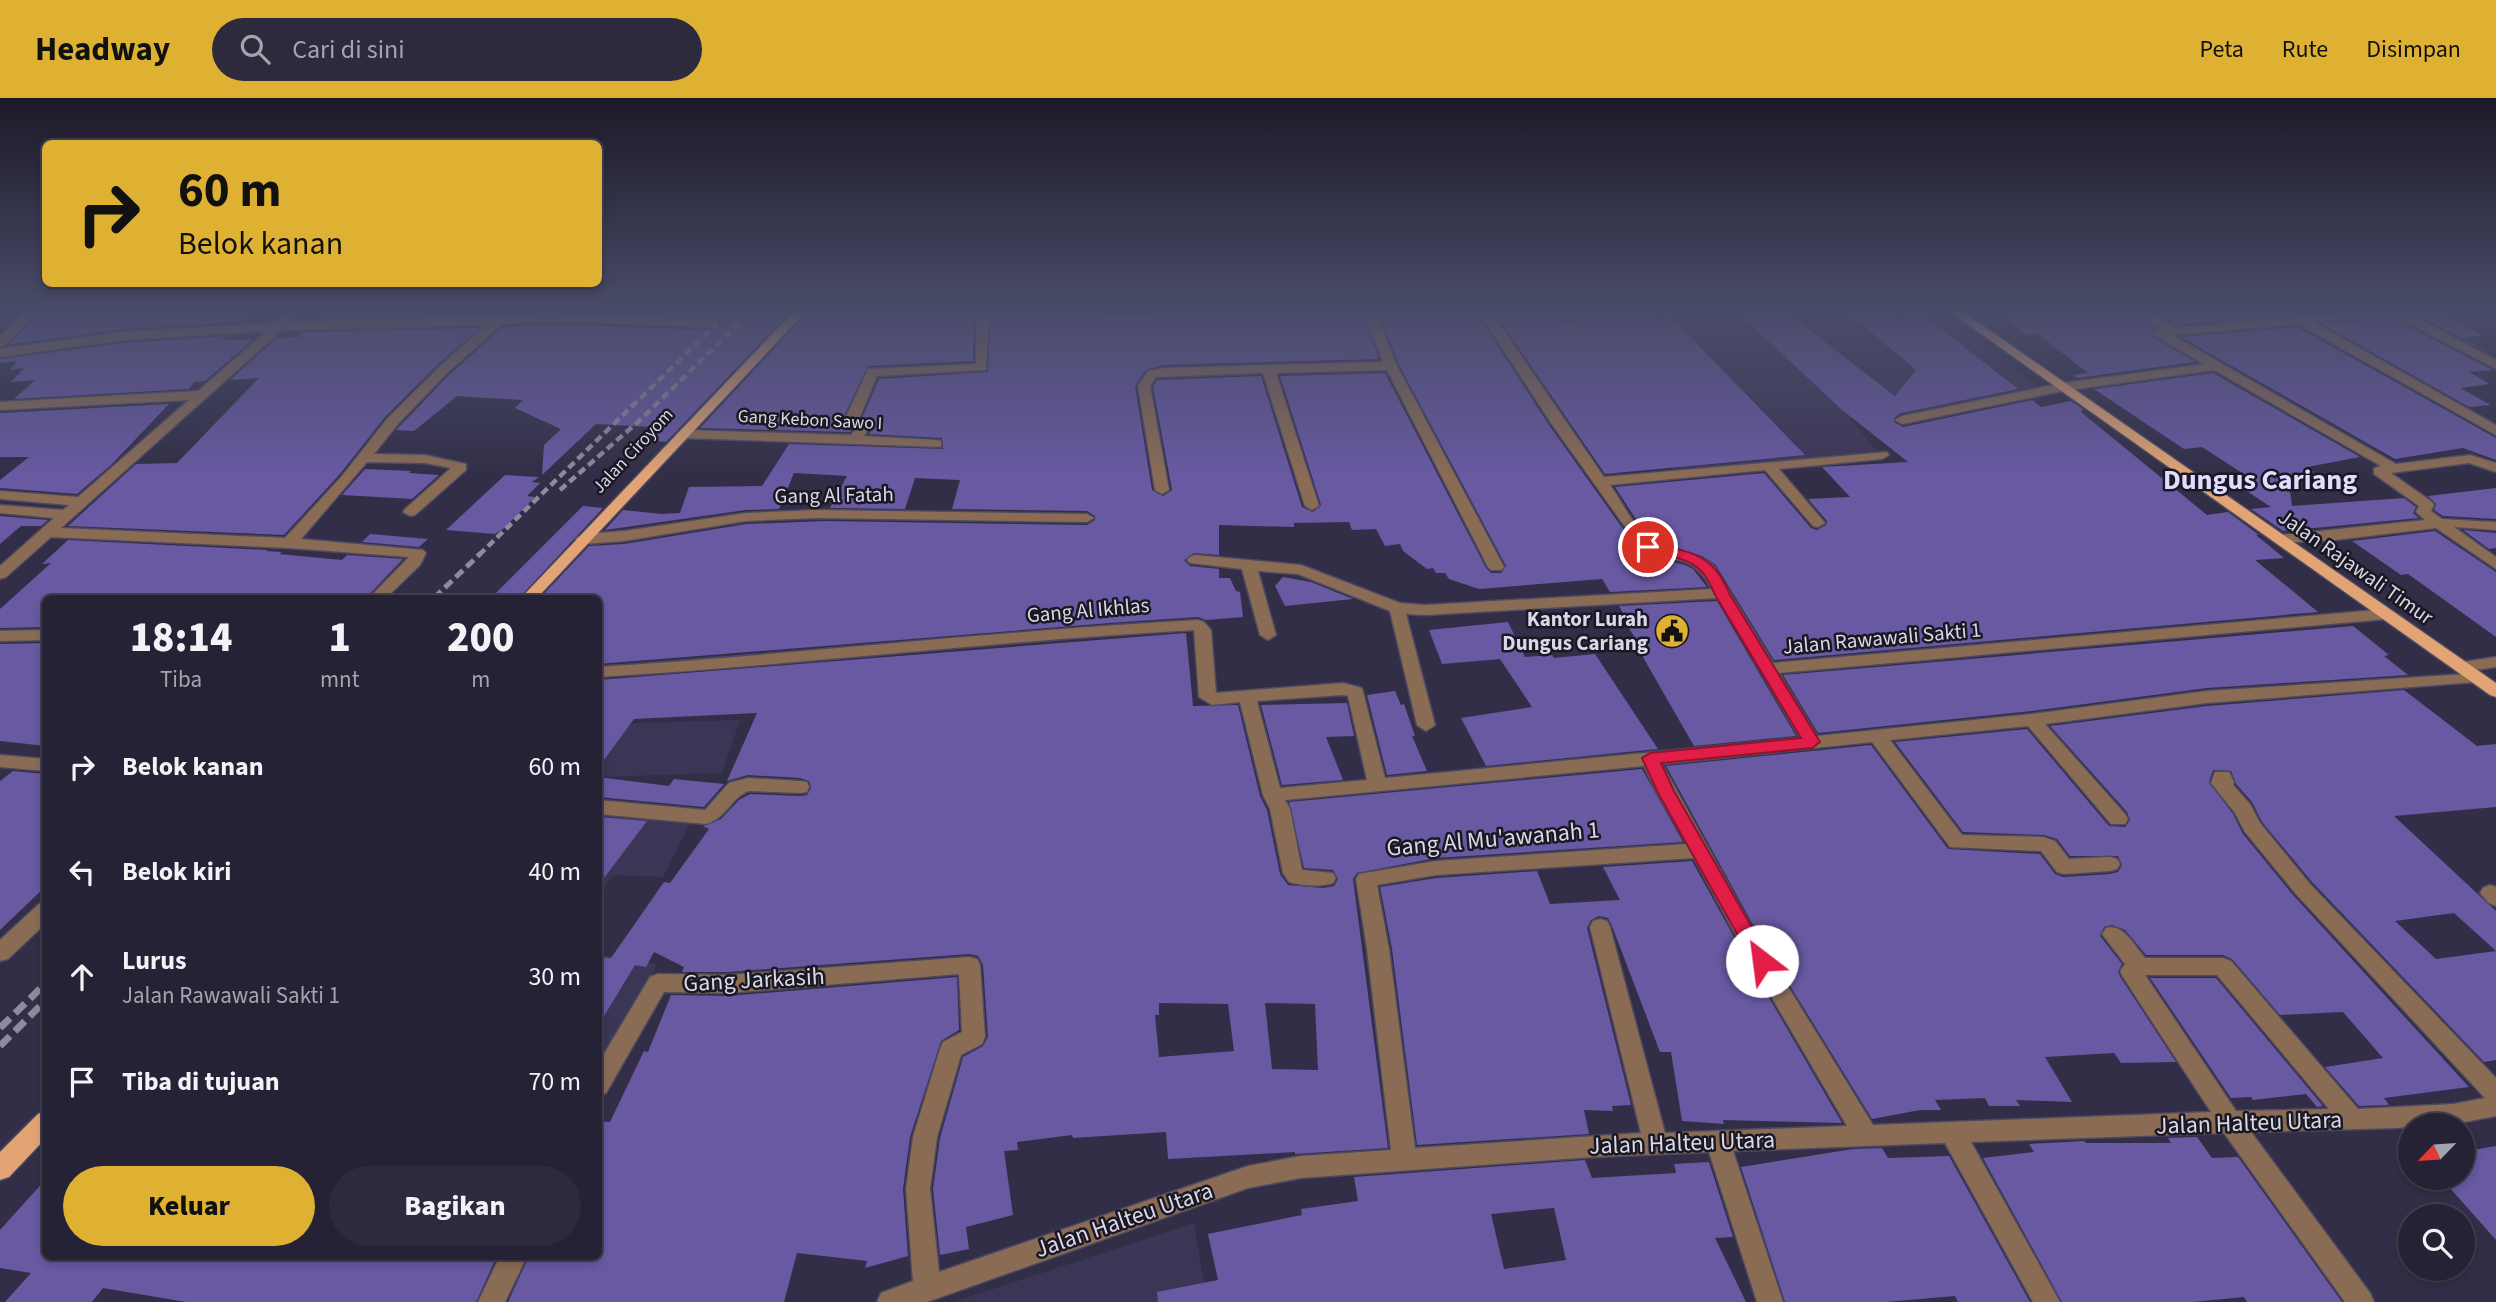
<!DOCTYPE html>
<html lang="id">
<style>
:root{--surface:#262235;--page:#2e2a3d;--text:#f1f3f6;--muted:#a4a4ad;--line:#423f50;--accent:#deb133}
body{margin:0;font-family:"Source Sans 3",sans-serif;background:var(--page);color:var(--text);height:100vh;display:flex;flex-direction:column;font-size:26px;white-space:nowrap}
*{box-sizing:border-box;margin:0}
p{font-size:23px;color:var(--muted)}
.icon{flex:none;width:38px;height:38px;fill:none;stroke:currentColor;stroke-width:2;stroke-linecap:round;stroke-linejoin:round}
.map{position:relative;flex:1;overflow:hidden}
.side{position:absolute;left:42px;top:497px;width:560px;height:665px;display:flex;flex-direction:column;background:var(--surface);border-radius:10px;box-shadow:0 4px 10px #0003,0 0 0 2px var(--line)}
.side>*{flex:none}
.hud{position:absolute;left:42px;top:42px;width:560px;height:147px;border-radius:10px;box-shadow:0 4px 10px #0003,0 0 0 2px var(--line);background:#deb133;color:#111;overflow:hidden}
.needle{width:46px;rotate:245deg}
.controls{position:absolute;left:2398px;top:1015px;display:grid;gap:14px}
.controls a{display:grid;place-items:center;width:77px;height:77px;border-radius:50%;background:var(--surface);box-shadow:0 4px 10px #0003,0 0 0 2px var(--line);font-size:35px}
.pin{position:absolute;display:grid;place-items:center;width:60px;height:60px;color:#fff;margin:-30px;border:4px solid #fff;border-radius:50%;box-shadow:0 2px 7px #0007}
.me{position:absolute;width:77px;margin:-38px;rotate:330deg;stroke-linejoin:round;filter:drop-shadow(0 0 5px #0008)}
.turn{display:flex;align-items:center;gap:24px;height:147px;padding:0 21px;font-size:32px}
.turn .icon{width:91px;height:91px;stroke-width:2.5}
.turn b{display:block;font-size:49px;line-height:60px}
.eta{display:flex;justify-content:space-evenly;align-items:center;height:119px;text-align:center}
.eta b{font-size:42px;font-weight:800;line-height:49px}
.cta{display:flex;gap:14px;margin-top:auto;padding:14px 21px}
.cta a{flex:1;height:80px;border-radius:42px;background:var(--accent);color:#111;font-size:28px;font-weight:800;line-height:80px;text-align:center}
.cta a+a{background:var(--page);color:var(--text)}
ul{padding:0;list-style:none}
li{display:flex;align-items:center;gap:21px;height:105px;padding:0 21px}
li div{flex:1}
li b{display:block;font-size:26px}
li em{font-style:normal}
header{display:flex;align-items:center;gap:42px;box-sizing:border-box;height:98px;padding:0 35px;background:var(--accent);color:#111}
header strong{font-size:33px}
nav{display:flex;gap:38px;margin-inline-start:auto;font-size:24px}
.search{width:490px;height:63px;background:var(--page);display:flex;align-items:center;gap:18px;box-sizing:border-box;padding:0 24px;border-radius:38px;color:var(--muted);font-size:26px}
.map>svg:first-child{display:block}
.built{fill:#3c3656}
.building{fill:#6859a2;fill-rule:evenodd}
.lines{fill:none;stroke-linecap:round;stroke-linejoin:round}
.minor-casing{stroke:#4d4961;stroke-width:3}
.major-casing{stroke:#4d4961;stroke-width:3}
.minor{fill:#8a6c55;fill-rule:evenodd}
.major{fill:#e2a474;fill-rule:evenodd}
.rail-far2{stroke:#8e8b9f;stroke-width:4.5;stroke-dasharray:8 4.5;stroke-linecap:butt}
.rail-far1{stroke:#8e8b9f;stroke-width:5;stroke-dasharray:10 5;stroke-linecap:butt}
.rail{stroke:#8e8b9f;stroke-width:7;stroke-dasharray:14 7;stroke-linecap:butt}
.route{fill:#e11d48;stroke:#92132f;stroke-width:2}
.labels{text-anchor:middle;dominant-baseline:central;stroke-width:5;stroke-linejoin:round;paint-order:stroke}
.far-street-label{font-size:18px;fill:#dad8e8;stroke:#1a1823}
.street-label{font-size:21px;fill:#dad8e8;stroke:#1a1823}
.poi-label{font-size:21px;font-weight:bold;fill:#dad8e8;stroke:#1a1823;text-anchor:end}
.near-street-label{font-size:24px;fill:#dad8e8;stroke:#1a1823}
.district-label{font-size:28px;font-weight:bold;fill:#e2ddfe;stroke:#1a1823}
</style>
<header>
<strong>Headway</strong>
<div class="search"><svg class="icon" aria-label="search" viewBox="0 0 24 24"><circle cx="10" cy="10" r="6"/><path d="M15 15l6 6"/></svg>Cari di sini</div>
<nav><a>Peta</a><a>Rute</a><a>Disimpan</a></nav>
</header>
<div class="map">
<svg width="2496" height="1204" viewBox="0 0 2496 1204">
<rect width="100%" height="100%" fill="#322e47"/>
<path class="built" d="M1554 211H1936L2039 289 1959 309 1850 321 1881 358 1677 377Z
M740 622 722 675 599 679 598 626Z
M599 706 694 717 663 779 613 777 599 800Z
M599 857 657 866 599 988Z
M1194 1125 1207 1204H957V1203Z"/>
<path class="building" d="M43 211H256L242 224 123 231 8 247Z
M330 211H716L706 218 549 212 319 220Z
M777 211H793L666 344 638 341 650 329 596 326 542 377 544 347 561 331 515 310 523 302 457 298 414 333 396 332 450 276 503 229 549 226 710 232 735 213 774 214Z
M811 211H974L973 263 868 268 842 322 843 325 853 329 850 334 700 330Z
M991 211H1102V217L1163 216 1162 213 1203 211H1360L1379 261 1164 267 1146 272 1135 288 1152 392 1163 398 1172 392 1153 289 1157 282 1261 278 1302 409 1313 414 1321 407 1280 278 1385 275 1486 470 1491 475H1501L1506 468 1399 267 1377 211H1474L1549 327 1636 449 1658 460 1685 467 1693 471 1707 489 1610 494 1602 481 1479 491 1449 481 1445 475H1436L1433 470 1427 471 1403 453 1400 446 1385 448 1376 431 1352 432 1349 424 1294 425V429L1219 427V457L1194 455 1184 462 1190 468 1219 471V480H1230L1236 493 1240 494 1243 519 1206 522 1198 519 1123 524 598 566V500H540L589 448 624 446 746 426 824 423 1087 427 1095 422V418L1087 413 952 411 960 382 915 380 905 411 830 410 847 378 794 375 779 411 746 412 605 432 623 412 662 416 680 415 689 389 762 388 789 346 943 351 942 340 869 336 875 325 862 320 879 281 988 274Z
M1492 211H1545L1563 225 1603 220 1611 215 1609 211H1656V221L1672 220 1805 357 1605 376Z
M1734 211H1782L1895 298 1916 272 1844 211H1881L1894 221 1926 219 2018 291 1901 315 1894 320V324L1903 329 2032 302 2041 309 2071 303 2083 311 2081 314 2207 417 2228 414 2259 437H2256L2284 460 2255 462 2318 514 1774 562 1715 466 1702 458 1655 443 1641 429 1615 389 1764 375 1811 430 1817 432 1826 427 1827 423 1808 401 1850 399 1822 369 1908 364 1841 311Z
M1999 211H2129L2155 229 2154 240 2196 264 2077 280 2073 277 2088 275 2038 236 2026 237Z
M2150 211H2357L2177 227Z
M2443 217 2483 238 2461 239 2496 259 2419 218Z
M2392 220 2493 272 2469 274 2490 286 2460 290 2491 307 2469 309 2322 226Z
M2297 229 2496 340V362L2463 350 2395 361 2181 239Z
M480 230 438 266 385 319 340 376 284 437 68 428 136 366 177 365 259 280 230 282 277 240 298 239 303 234Z
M227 238 223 242 254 241 205 283 194 284 189 291 14 301 35 282 11 284 24 270 10 272 17 263 0 265V261L123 245Z
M2213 275 2360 359 2307 369 2314 374 2288 378 2292 408 2404 400 2416 409 2413 415 2419 420 2283 433 2251 411 2271 409 2239 388 2259 386 2202 349 2184 351 2094 291Z
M169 306 111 367 77 396 0 390V382L29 359H0V315Z
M365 371 411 373 409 375 439 377 412 401 342 397Z
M505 377 539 379 532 384 540 385 527 398 535 399 503 431 495 436 446 432Z
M2496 390V421L2443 418 2434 412 2436 406 2428 398Z
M583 408 603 410 519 500H491Z
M0 418 48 422 41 428H21L0 446Z
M2463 432 2496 435V450L2489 451Z
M2435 433 2496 474V539L2408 476 2401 477 2352 443Z
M370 436 428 441 419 449 362 444Z
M68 442 268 452 266 453 282 454 279 456 342 462 347 457 403 461 366 500H46V529L0 530V511L51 465 42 466Z
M1283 479 1311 484 1353 501 1285 508 1275 488Z
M1717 503 1796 638 1694 648 1640 554 1644 553 1622 520 1625 519 1619 508Z
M1508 524 1525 559 1552 557 1554 560 1595 556 1658 651 1486 668 1461 620 1532 609 1500 561 1442 566 1429 532Z
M2353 528 2389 557 2384 558 2408 577 2207 590 2032 613 1818 635 1783 577Z
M1186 535 1193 608 1238 607 1260 698 1267 712 1280 776 1288 787 1323 790 1334 788 1338 781 1333 772 1304 770 1289 704 1642 671 1683 744 1436 760 1357 775 1353 781 1388 1050 1295 1056V1054L1168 1061 1166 1034 1073 1040 1072 1037 1017 1044 1018 1052 1004 1053 1013 1117 966 1129 969 1151 940 1157 933 1091 940 1040 963 959 983 948 988 939 983 867 978 858 969 856 728 874H682L684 869 654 854 646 869 635 867 598 928V859L611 860 664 784 670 785 709 731 703 728 721 721 739 702 750 696 800 698 807 697 811 690 809 683 800 680 748 677 727 683 757 615 634 621 598 670V582ZM1159 905 1228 906 1234 953 1159 959 1155 917H1159ZM1265 905 1315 906 1318 972 1272 971Z
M46 545V648L0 643V546Z
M2404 592 2477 648 2496 646V709L2394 718 2496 813V962L2484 964 2312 784 2262 724 2252 704 2236 686 2231 673 2213 672 2209 684 2233 716 2243 736 2294 798 2469 989 2384 1000 2389 1007 2359 1008 2325 969 2383 960 2343 914 2280 917 2232 861 2223 857H2146L2125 832 2112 827 2104 829 2100 838 2122 866 2118 874 2121 880 2176 964 2121 965 2114 955 2045 959 2072 1004 2016 1002 2020 1008H1989L1985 1000 1935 1002 1941 1012H1920L1872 1021 1757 834 1666 668 1871 647 1948 751 2040 756 2055 776 2063 779 2110 776 2118 774 2122 767 2118 758H2070L2057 741 2044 737 1963 734 1895 644 2027 631 2109 728 2125 729 2130 722 2127 714 2050 628 2207 608ZM2454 815 2496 853 2436 861 2395 823Z
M1395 593 1401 607 1404 606 1415 638H1412L1427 673 1387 677 1367 597Z
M1347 605 1354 638 1326 639 1343 682 1282 687 1261 607Z
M13 673 46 676V788L0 832V683Z
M598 679 669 688 674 681 724 686 704 709 598 699Z
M598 719 647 723 598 788Z
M1692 763 1739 848 1842 1025 1723 1022 1724 1026 1682 1023 1671 954H1660L1612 828 1608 820 1599 818 1591 822 1587 830 1631 1007 1612 1008 1613 1013 1584 1012 1589 1036 1417 1047 1392 851 1380 789 1436 780 1537 773 1550 806 1620 802 1603 769Z
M957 879 959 932 941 943 910 1039 903 1091 908 1158 865 1170 867 1163 797 1155 784 1204H508L529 1158H598V1023L610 1024 644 953 648 954 671 897 728 898Z
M2150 880H2216L2323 1008 2317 1009 2306 996 2253 1002 2251 999 2231 1000Z
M2197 1039 2212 1060 2238 1059 2342 1204H2247L2244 1199 2193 1204H2062L1983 1060 2034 1054 2029 1046 2084 1043 2086 1045H2171L2168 1040Z
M2496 1048V1142L2441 1080H2462V1054Z
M1882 1050 1888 1060 1949 1058 2030 1204H1958L1955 1198 1886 1204H1785L1741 1069 1853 1051Z
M1585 1062 1592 1080 1676 1075 1674 1066 1709 1064 1733 1139 1715 1140 1746 1204H1158L1157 1194 1218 1182 1208 1136 1302 1117 1301 1111 1358 1103 1354 1079ZM1554 1110 1566 1162 1504 1171 1491 1116Z
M46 1081V1158H497L476 1204H186L103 1190 92 1204H5L31 1175 0 1170V1132Z"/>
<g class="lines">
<g class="minor-casing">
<path id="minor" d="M28 211H40L4 248 0 249V238Z
M292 211H305L291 224 549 215 707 221 720 211H733L710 229 549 223 502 226 448 274 397 327 374 356 425 357 466 366V372L415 417 410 418 403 414 405 411 451 370 425 365 367 364 301 441 423 452 426 455 420 467 386 500H369L409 459 289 450 51 439 6 479 0 481V468L54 420 0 415V407L63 412 69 407 0 401V393L78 399 189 302 0 312V304L198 293 267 233 123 242 0 259V251L123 234 276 225ZM487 227 440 268 387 321 342 378 285 440 61 430 282 232Z
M977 211H989L986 272 877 278 859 321 872 326 864 338 936 342 941 343V349L683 340 676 336 683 332 851 337 857 328 844 323 868 271 976 266Z
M1362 211H1374L1397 268 1504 469 1501 472H1491L1488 469 1387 272 1276 275 1319 408 1312 412 1305 408 1263 275 1156 279 1150 288 1169 392 1162 396 1155 392 1138 288 1148 273 1164 270 1383 264Z
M1477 211H1489L1604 379 1887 354 1889 357 1882 361 1779 371 1825 425 1818 429 1813 428 1765 372 1610 387C1624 406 1639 441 1662 449 1680 456 1698 455 1713 467L1773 565 2387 511 2395 516 2387 521 1779 575 1817 638 2032 616 2207 593 2482 575 2485 579 2482 583 2476 584 2207 605 2045 626 2125 716 2128 721 2125 726H2111L2028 628 1890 642 1962 737 2043 739 2055 743 2069 761 2110 759 2117 761 2120 766 2117 771 2110 773 2064 776 2057 774 2041 753 1950 749 1872 644 1662 666 1755 835 1873 1027 2211 1014 2123 879 2120 873 2125 866 2102 836 2106 830C2123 825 2134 847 2145 860H2223L2231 863 2358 1011 2454 1006 2485 1000 2296 796 2245 734 2235 715 2211 685 2215 674H2229L2234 684 2233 687 2250 706 2260 725 2310 786 2496 980V1018L2454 1026 2410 1027V1029L2396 1030 2251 1034 2370 1195 2374 1204H2345L2224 1035 1971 1044 2060 1204H2033L1945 1045 1733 1053 1783 1204H1757L1709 1054 1593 1059 1301 1080 1248 1090 927 1204H877L881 1195 913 1183 906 1091 913 1039 940 951 943 944 962 934 959 876 728 895 664 894 606 995 598 998V966L650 879 658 876 728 877 969 859 977 861 980 867 985 939 982 946 961 957 937 1039 930 1091 939 1174 1248 1068 1301 1058 1391 1052 1367 851 1356 781 1359 776 1436 763 1687 746 1656 693 1644 668 1285 702 1290 711 1302 772 1333 775 1336 780 1333 785C1320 789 1302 788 1289 784L1283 775 1270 711 1263 697 1240 604 1212 607 1199 599 1194 532C995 543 797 567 598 579V569C799 556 998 533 1198 522L1204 524 1211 532 1216 595 1343 585 1362 590 1385 680 1800 640 1718 500 1425 517 1406 516 1435 627 1426 633 1417 627 1390 513 1298 476 1258 473 1276 537 1268 542 1260 537 1242 471 1190 465 1187 462 1190 459 1195 457 1301 467 1400 505 1425 507 1712 491C1688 448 1669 471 1638 447L1551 325ZM1343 597 1348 598 1367 682 1280 690 1257 603ZM1694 760 1741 847 1847 1028 1665 1035 1610 829 1607 823 1600 821 1593 823 1590 829 1641 1035 1415 1050 1389 851 1377 787 1436 777ZM2145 877H2217L2329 1011 2236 1013Z
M1547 211H1560L1565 214 1604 211 1609 214 1603 217 1563 222Z
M2131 211H2145L2176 230 2382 211H2458L2452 214 2409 216 2496 262V271L2393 217 2313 224 2496 327V337L2298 226 2172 237 2396 366 2470 357 2496 365V374L2469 365 2391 375 2432 404 2434 407 2431 413 2442 421 2496 424V432L2454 429 2496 459V471L2436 430 2335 442 2276 445 2273 442 2281 437 2425 422 2416 414 2419 408 2374 376V370L2381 368 2214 272 2063 293 1902 326 1895 322 1902 318 2063 285 2204 266 2155 238V232L2162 231Z
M817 412 1087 416 1094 420 1087 424 817 420 746 423 624 443 583 446 575 441 583 436 624 433 746 415Z
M46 532V542L0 543V533Z
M2496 559V569L2463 574 2454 569 2463 564Z
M0 657 46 661V673L0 669Z
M748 680 800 683 807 684 809 689 807 694 800 695 749 693C731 699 727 720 706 726L598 716V702L705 712 729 685Z
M2490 787 2496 789V808L2489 805 2480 795 2483 790Z
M46 804V825L8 861 0 863V842L39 806Z
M500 1158H527L505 1204H478Z"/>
</g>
<g class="major-casing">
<path id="major" d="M796 211H808L537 500H521Z
M1946 211H1959L2496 585V599L2490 597Z
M46 1013V1040L9 1079 0 1082V1054L38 1016Z"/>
</g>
<use href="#minor" class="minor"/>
<use href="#major" class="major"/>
<path class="rail-far2" d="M560 392 639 323 754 211
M479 457 732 211"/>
<path class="rail-far1" d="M434 500 481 455"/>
<path class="rail" d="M0 930 46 885
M0 948 46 902"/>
</g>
<linearGradient id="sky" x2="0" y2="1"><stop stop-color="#1c1927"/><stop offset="0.56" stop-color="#494c69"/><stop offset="1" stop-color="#494c69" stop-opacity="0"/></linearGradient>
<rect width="2496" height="379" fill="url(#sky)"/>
<path class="route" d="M1648 445C1687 454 1712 453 1729 495L1820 644 1812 650 1661 665 1674 693 1771 863 1768 868 1762 870 1755 868 1657 693 1642 660 1650 655 1801 640 1714 495C1701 459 1677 460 1643 452V446Z"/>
<defs>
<g id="civic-disc" transform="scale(1.75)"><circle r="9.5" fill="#deb133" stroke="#1a1823"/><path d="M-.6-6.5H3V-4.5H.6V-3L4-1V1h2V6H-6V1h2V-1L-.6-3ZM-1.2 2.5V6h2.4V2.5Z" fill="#111"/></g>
</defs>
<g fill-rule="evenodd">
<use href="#civic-disc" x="1672" y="533"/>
</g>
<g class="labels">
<g class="far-street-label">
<text transform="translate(810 322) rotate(3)">Gang Kebon Sawo I</text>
<text transform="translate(633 353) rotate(-47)">Jalan Ciroyom</text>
</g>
<g class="street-label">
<text transform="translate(834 397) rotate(-1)">Gang Al Fatah</text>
<text transform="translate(2356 469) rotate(35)">Jalan Rajawali Timur</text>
<text transform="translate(1088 512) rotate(-5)">Gang Al Ikhlas</text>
<text transform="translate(1882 540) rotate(-5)">Jalan Rawawali Sakti 1</text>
</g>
<g class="poi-label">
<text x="1648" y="521">Kantor Lurah<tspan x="1648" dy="24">Dungus Cariang</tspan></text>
</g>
<g class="near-street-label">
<text transform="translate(1493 741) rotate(-5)">Gang Al Mu'awanah 1</text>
<text transform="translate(754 882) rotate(-3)">Gang Jarkasih</text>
<text transform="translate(2249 1025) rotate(-2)">Jalan Halteu Utara</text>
<text transform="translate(1682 1045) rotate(-2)">Jalan Halteu Utara</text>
<text transform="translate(1124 1122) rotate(-19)">Jalan Halteu Utara</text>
</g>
<g class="district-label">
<text x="2260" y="382">Dungus Cariang</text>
</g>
</g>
</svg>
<div class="controls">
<a><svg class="needle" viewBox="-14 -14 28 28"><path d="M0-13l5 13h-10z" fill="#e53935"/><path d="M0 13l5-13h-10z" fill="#a4a4ad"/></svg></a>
<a><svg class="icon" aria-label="search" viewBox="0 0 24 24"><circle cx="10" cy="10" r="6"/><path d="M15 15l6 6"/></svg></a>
</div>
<div class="pin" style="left:1648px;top:449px;background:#d93025"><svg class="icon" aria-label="arrive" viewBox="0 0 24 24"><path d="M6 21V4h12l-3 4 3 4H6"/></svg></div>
<svg class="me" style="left:1762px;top:863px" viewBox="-20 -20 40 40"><circle r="19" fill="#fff"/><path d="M0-13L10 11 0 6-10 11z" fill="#e11d48"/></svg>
<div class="hud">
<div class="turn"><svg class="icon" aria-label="right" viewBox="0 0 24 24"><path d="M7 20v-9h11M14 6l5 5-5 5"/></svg><div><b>60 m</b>Belok kanan</div></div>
</div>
<section class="side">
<div class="eta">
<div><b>18:14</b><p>Tiba</p></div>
<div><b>1</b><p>mnt</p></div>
<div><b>200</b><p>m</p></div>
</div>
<ul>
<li><svg class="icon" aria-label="right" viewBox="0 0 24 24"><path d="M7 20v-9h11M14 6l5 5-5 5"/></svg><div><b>Belok kanan</b></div><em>60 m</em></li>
<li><svg class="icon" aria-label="left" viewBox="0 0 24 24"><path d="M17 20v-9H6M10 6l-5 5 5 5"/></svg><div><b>Belok kiri</b></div><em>40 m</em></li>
<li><svg class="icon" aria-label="ahead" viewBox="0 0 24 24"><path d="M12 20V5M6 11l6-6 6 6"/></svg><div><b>Lurus</b><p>Jalan Rawawali Sakti 1</p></div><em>30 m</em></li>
<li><svg class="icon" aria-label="arrive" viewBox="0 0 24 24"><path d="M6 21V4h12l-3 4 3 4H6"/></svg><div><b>Tiba di tujuan</b></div><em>70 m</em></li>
</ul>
<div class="cta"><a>Keluar</a><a>Bagikan</a></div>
</section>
</div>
